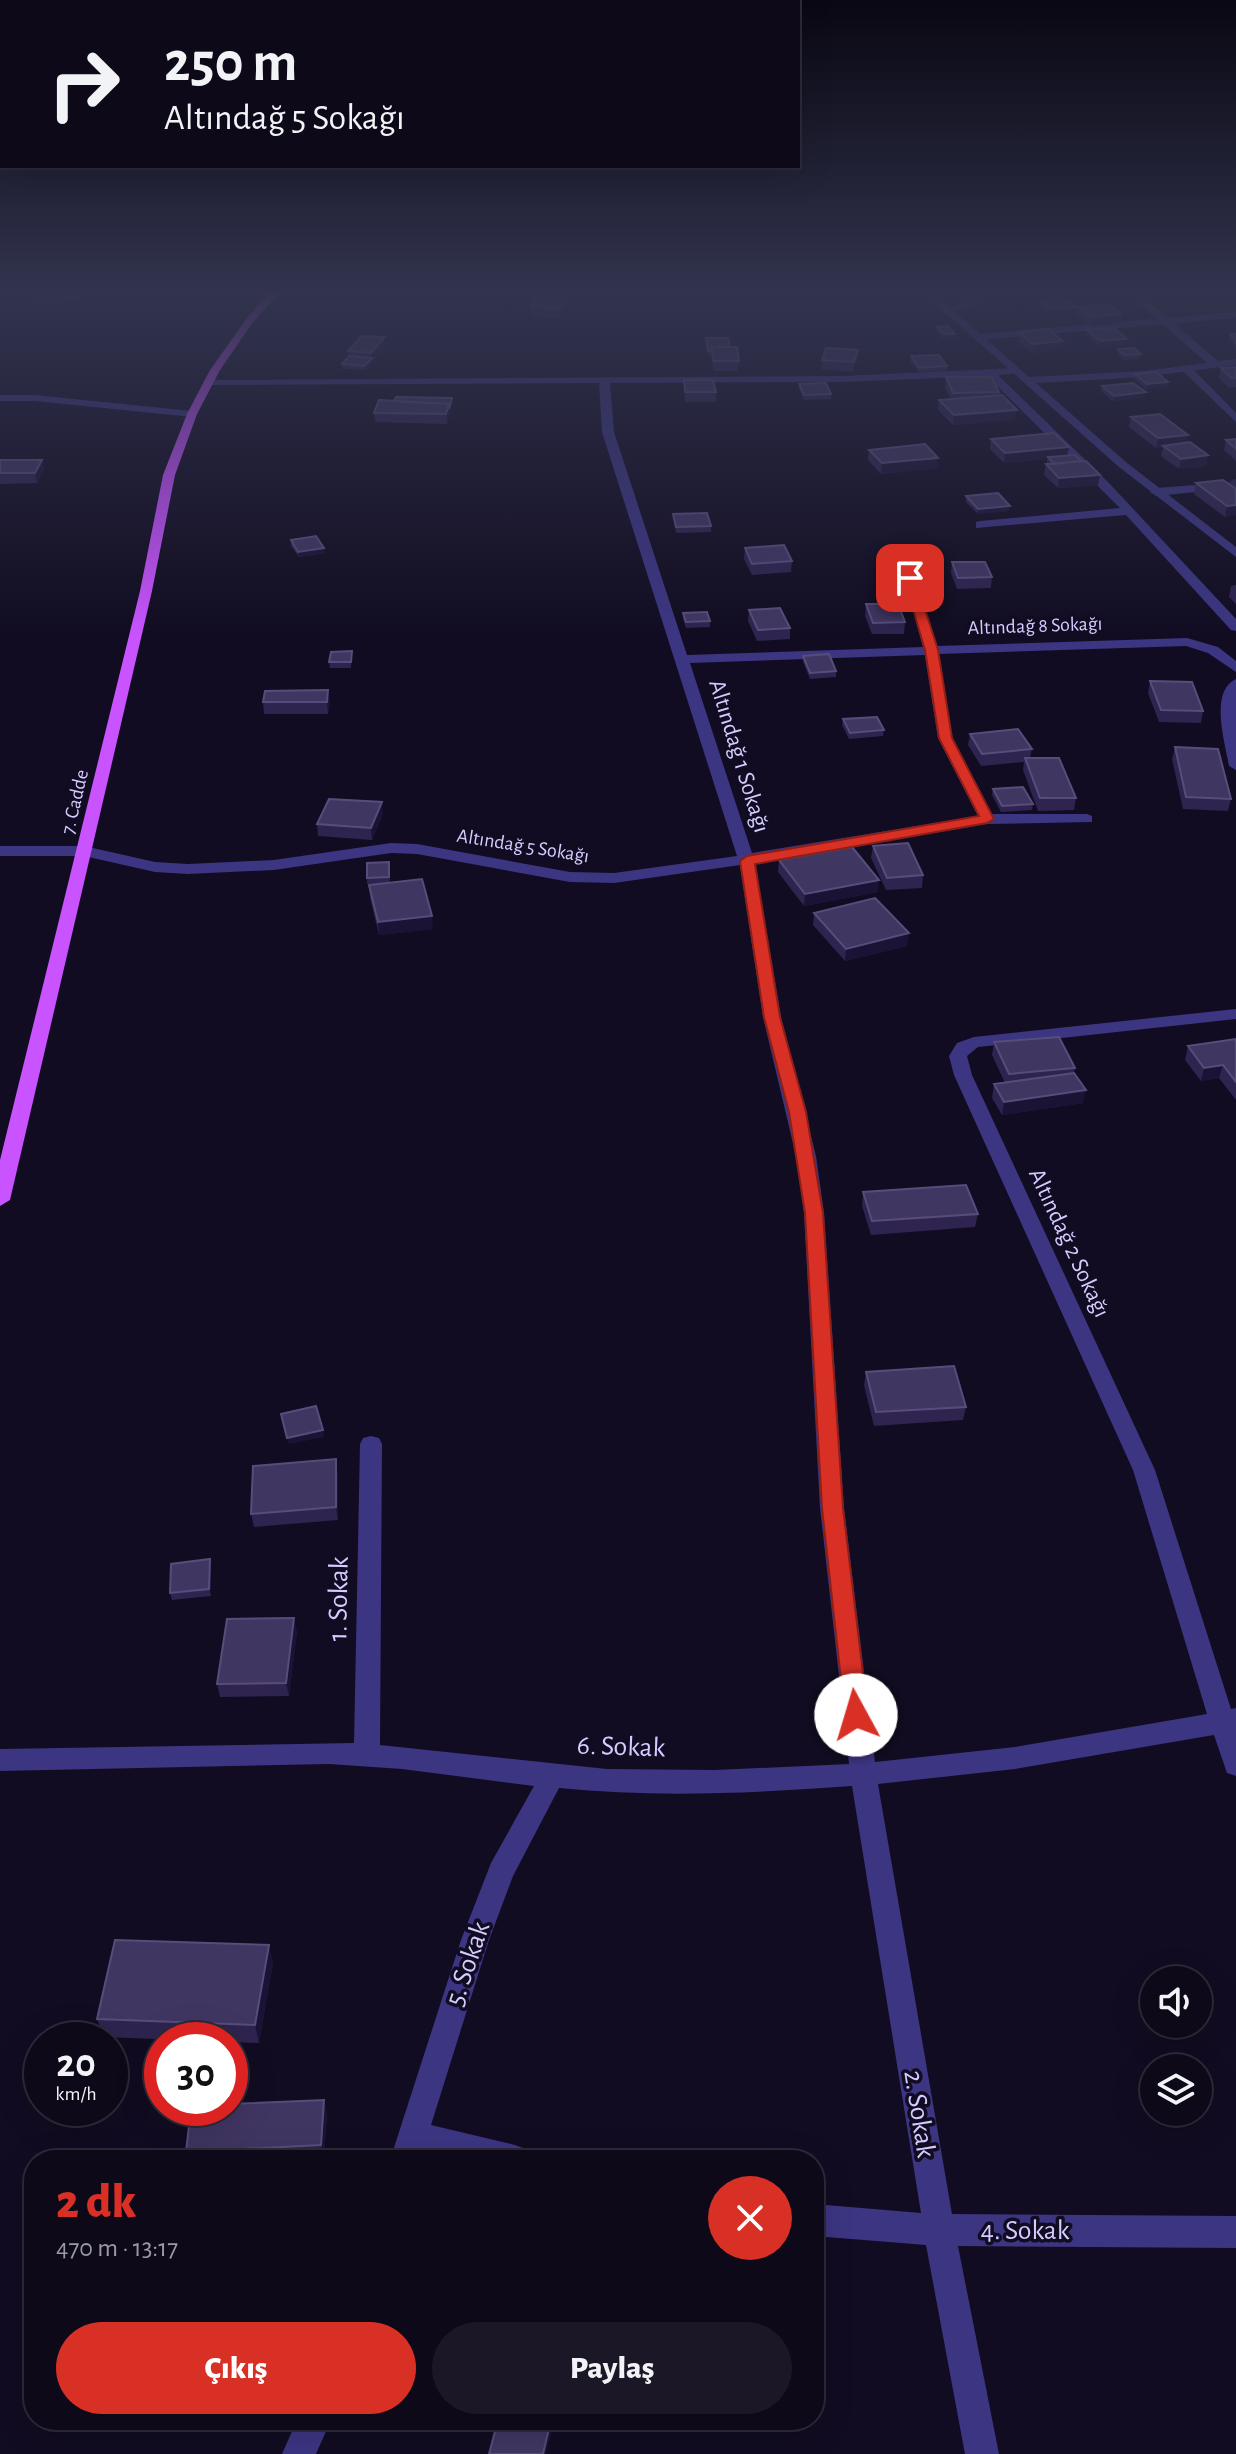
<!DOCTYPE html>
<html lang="tr">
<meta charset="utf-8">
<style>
:root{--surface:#0d0919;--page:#1b1726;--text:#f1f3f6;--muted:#9a9aa2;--line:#2d2a38;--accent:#d93025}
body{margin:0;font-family:"Alegreya Sans",sans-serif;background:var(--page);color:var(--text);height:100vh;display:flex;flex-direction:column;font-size:30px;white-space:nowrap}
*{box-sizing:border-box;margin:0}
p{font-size:26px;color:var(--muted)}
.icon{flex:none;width:44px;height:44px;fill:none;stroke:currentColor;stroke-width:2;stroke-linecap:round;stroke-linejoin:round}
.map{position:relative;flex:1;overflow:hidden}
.drawer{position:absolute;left:24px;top:2150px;width:800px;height:280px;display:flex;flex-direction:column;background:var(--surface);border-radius:32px;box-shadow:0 8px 32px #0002,0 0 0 2px var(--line)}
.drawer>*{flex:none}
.hud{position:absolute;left:0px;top:0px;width:800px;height:168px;box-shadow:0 8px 32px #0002,0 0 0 2px var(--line);background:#0d0919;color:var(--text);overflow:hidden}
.buttons{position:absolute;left:1140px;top:1966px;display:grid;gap:16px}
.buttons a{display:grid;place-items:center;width:72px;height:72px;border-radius:50%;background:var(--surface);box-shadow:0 8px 32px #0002,0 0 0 2px var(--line);font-size:40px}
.speed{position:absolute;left:24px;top:2022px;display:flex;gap:16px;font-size:40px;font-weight:700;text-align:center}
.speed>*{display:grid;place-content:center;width:104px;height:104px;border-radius:50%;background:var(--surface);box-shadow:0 8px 32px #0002,0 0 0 2px var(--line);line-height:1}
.speed small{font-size:20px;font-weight:400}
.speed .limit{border:12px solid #d22;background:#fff;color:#111}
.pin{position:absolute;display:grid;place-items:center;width:68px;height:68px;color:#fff;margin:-34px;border-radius:16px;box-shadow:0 4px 12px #0006}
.me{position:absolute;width:88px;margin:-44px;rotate:354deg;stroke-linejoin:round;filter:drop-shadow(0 0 6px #0008)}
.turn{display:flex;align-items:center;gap:28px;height:168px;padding:0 32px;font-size:36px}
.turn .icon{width:104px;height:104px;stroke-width:2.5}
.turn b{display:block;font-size:56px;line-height:68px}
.round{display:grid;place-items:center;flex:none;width:84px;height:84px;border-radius:42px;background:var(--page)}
.overview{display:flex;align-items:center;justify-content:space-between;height:136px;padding:0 32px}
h1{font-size:48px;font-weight:800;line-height:60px;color:var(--accent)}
.cta{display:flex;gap:16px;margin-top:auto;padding:16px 32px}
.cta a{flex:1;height:92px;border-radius:48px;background:var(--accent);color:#fff;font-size:32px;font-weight:800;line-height:92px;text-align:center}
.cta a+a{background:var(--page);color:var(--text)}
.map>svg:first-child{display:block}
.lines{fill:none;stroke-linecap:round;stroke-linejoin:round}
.minor{fill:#3c3582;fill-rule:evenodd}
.tertiary{fill:#3c3582;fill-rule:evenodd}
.primary{fill:#c853ff;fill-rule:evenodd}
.wall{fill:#2e244f}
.shaded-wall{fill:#1b1335}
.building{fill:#403662;stroke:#574d7b;stroke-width:2}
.route{fill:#d93025;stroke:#8d1f18;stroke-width:2}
.labels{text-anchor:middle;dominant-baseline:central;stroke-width:7;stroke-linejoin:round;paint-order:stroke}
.far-street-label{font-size:20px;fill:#d4ccff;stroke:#110c21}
.street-label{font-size:24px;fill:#d4ccff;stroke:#110c21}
.near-street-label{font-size:28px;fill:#d4ccff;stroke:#110c21}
</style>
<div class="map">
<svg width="1236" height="2454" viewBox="0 0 1236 2454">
<rect width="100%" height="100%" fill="#110c21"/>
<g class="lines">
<path class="minor" d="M989 292H1003L951 313 943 311Z
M1236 312V318L979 340 974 337 979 334Z
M1182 366H1190L1236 413V422L1182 370Z
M1017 368 1022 371 1021 373 998 375 1109 483 1236 619V631L1231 630 1126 515 976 528V522L980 521 1120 508 987 376 842 382 610 383 614 432 687 655 923 647 904 578 910 574 916 578 937 646 1187 638 1218 647 1236 661V672L1208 653 1186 646 938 654 952 738 992 814H1087L1092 816V822L987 824 755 863 781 1017 816 1156 824 1213 844 1508 875 1762 1015 1747 1207 1714 1133 1470 954 1075 949 1056 957 1043 974 1037 1236 1009V1019L978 1047 967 1056 972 1075 1155 1470 1231 1709 1236 1708V1776L1227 1773 1214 1735 1015 1769 878 1784 952 2214 1236 2216V2248L958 2246 999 2454H965L926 2245 814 2236V2204L921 2213 852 1786C755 1793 657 1798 559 1788L513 1876 489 1940 431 2125 515 2145 526 2149 530 2160H453L423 2153 420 2160H390L461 1940 491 1863 534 1786 402 1769 329 1764 0 1771V1749L354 1743 360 1444 363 1438 371 1436 379 1438 382 1444 380 1745 607 1769 715 1770 849 1764 820 1508 804 1213 796 1156 763 1017 740 865 614 883 570 882 417 854 391 853 274 870 188 874 155 872 84 856H0V846H84L155 862 188 864 274 860 391 843 417 844 570 872 614 873 737 856 602 432 599 383 208 385 203 382 204 380 842 376ZM925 655 938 738 978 816 752 853 690 663Z
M0 395H35L192 411 197 414 192 417 35 401H0Z
M1236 482V488L1156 496 1150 492 1156 488Z
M1236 679V770L1229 766C1225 743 1209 691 1236 679Z
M297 2420H331L316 2454H282Z"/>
<path class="tertiary" d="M922 292H933L1029 377 1143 371 1207 363 1126 292H1137L1218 361 1236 359V365L1143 377 1036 383 1127 463 1236 547V557L1119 467Z"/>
<path class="primary" d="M270 292H280L253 322 220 370 197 414 175 475 152 591 10 1200 0 1206V1160L140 591 163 475 187 414 210 370 247 318Z"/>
</g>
<path class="wall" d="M10 292H28L26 294H10Z
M85 292V294L81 301 29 302 27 293Z
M478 292H501L496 295 478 293Z
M1156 292H1194L1193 295 1159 296Z
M573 301 559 318 530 316V306Z
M1039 301 1077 306 1076 310 1049 313 1038 306Z
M1079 307 1121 314 1120 324 1091 326 1078 316Z
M937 327 955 334V338L943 339 936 332Z
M1087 330 1127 339 1126 344 1099 346 1086 335Z
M1018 332 1061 350 1032 353 1017 341Z
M1230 334H1236V349L1229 339Z
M706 338 730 347 739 361 738 371H713L712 355H708Z
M385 347 366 370 342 369V364L349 356 348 351Z
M1118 349 1141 354 1140 359 1123 360 1118 354Z
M911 356 947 366V371L919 372 910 361Z
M822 360H858L853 372 821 369Z
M1236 367V387L1229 388 1219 378 1221 368Z
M1135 374 1168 382 1167 387 1146 389 1134 379Z
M946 377 999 392V396L1015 420 953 425 938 410 939 400 951 399 945 387Z
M684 380 716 392V402H685Z
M799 384 831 394V399L804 400 799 389Z
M1102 386 1145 397 1113 401 1101 391Z
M452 398V403L447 424 375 422 374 413 394 401Z
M1131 417 1187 443 1208 455 1206 466 1179 469 1161 456 1163 448H1156L1129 427Z
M991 439 1069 447 1067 456 1081 461 1100 475 1098 485 1058 488 1044 475 1046 464H1048L1047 463V459L1004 463 990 449Z
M1236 439V461L1224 450 1226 440Z
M869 450 937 468 881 474 868 460Z
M0 460H42L44 470 37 483 0 484Z
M1236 479V515L1225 517 1194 494 1196 483 1230 485 1231 480Z
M966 496 1009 511 978 514 966 502Z
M673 514 711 526V532L676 533Z
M291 540 325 553 299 557 291 546Z
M745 548 792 561 791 572 752 575 744 559Z
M952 562 992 577 991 588 957 589 951 573Z
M1236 585V604L1229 597 1231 586Z
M866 604 905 622 904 634H872L865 616Z
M749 610 790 628V639L757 641 748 621Z
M683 613 710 621V627L686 628 683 619Z
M352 651 351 668H330L329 662Z
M803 656 836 671V677L810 679 803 662Z
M1150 681 1203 711 1201 723 1159 722 1148 693Z
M263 702H330L328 714H264Z
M843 719 884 730 883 736 849 739 842 725Z
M970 734 1032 749 1030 758 1076 798 1074 810 1038 811 1023 770 1024 762 981 766 968 745Z
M1175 747 1231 799 1228 811 1183 809 1172 759Z
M993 789 1033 804 1032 810 1001 812 992 795Z
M383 814 372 840 318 836 317 824Z
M873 846 923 875 922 888 886 890 871 858Z
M779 860 878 892 804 906 778 872Z
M389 862 390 883 433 929 379 935 370 898 369 885 381 884H367V878Z
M814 913 907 946 845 961 813 925Z
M1236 1039V1100L1219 1078 1201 1081 1185 1060 1188 1046Z
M994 1042 1075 1068 1074 1073 1083 1103 1002 1115 992 1098 994 1084 1005 1083 992 1055Z
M863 1192 978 1214 975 1227 871 1235 862 1206Z
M866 1372 966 1407 963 1420 874 1426 864 1385Z
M338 1473V1520L254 1527 251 1514Z
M211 1566V1596L172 1600 170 1593Z
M297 1631 289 1696 220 1697 217 1684Z
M273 1963 259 2043 230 2042V2040H180L104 2037 97 2019Z
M327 2112 324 2157 263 2160H188L186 2152Z"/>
<path class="shaded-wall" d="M80 292H85V294L81 301Z
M573 292V301L559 318V309Z
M1077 306 1076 310 1049 313 1050 309Z
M1121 314 1120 324 1091 326 1093 317Z
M944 334H955V338L943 339Z
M385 337V347L372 363 371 353Z
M1127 339 1126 344 1099 346 1100 341Z
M1063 341 1061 350 1032 353 1033 344Z
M858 350V360L853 372 854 362Z
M372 358V363L366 370 365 366Z
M1168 382 1167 387 1146 389 1147 384Z
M1146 392 1145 397 1113 401 1114 396Z
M452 398V403L447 424 446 414Z
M1017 410 1015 420 953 425 954 415Z
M1188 435 1186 445 1163 446V448H1156L1158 438Z
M1069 447 1067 457H1048L1047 459 1004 463 1005 453Z
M1208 455 1206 466 1179 469 1181 459Z
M938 458 937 468 881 474 882 463Z
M42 460 44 470 37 483 35 473Z
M1100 475 1098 485 1058 488 1059 478Z
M1236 505V515L1225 517 1227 506Z
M1010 506 1009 511 978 514V509Z
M324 548 325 553 299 557 298 552Z
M328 690 330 702 328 714 327 702Z
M382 802 383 814 372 840 371 828Z
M879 880 878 892 804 906 805 894Z
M432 916 433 929 379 935 378 922Z
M909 933 907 946 845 961 846 949Z
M1223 1065 1219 1078 1201 1081 1204 1068Z
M1086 1090 1083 1103 1002 1115 1004 1102Z
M323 1430 324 1437 289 1444 287 1438Z
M336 1459 338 1473V1520L336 1507Z
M210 1559 211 1566V1596L209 1589Z
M294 1618 297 1631 289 1696 286 1683Z
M269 1945 273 1963 259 2043 255 2025Z
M324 2100 327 2112 324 2157 321 2145Z
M551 2420H555L546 2454H543Z"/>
<path class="building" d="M28 292H80L27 293Z
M542 292H573L559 309 530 306Z
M1065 298 1077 306 1050 309 1039 301Z
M1108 304 1121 314 1093 317 1079 307Z
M948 326 955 334H944L937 327Z
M1114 328 1127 339 1100 341 1087 330Z
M1048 329 1063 341 1033 344 1018 332Z
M1230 334H1236V343Z
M362 336 385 337 371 353 348 351Z
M706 338H728L730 347H712V351H708Z
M712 347H737L739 361H713Z
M826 348 858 350 854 362 822 360Z
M1134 348 1141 354 1124 355 1118 349Z
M939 355 947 366 919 368 911 356Z
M349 356 372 358 365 366 342 364Z
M1236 367V378H1231L1221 368Z
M1156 372 1168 382 1147 384 1135 374Z
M946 377H991L999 392 953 393Z
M684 380H713L716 392H685Z
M826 383 831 394 804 395 799 384Z
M1133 383 1146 392 1114 396 1102 386Z
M1002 395 1017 410 954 415 939 400Z
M396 397 452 398 449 409V404L394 401Z
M379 400 449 404 446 414 374 413Z
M1160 414 1188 435 1158 438 1131 417Z
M1054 433 1069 447 1005 453 991 439Z
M1236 439V449L1226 440Z
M1190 442 1208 455 1181 459 1163 446Z
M925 444 938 458 882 463 869 450Z
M1075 455 1081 461 1054 464 1048 457Z
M0 460H42L35 473H0Z
M1086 461 1100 475 1059 478 1046 464Z
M1223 480 1236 489V505L1227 506 1196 483Z
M998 493 1010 506 978 509 966 496Z
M707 513 711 526 676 527 673 514Z
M316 536 324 548 298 552 291 540Z
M784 545 792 561 752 564 745 548Z
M952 562H985L992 577 958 578Z
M866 604H898L905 622 873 623Z
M780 608 790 628 758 630 749 610Z
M707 612 710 621 686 622 683 613Z
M352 651 351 662H329L331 652Z
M829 654 836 671 810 673 803 656Z
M1150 681 1192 682 1203 711 1161 710Z
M328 690 327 702H263L265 691Z
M877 717 884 730 850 733 843 719Z
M1018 729 1032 749 982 754 970 734Z
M1175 747 1218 749 1231 799 1186 797Z
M1025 758H1059L1076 798H1040Z
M1023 787 1033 804 1002 806 993 789Z
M329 799 382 802 371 828 317 824Z
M908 843 923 875 887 878 873 846Z
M852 847 879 880 805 894 779 860Z
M389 862V877L367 878V863Z
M422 879 432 916 378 922 369 885Z
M875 898 909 933 846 949 814 913Z
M1059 1037 1075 1068 1009 1074 994 1042Z
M1236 1039V1082L1223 1065 1204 1068 1188 1046Z
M1074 1073 1086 1090 1004 1102 994 1084Z
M966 1185 978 1214 872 1221 863 1192Z
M954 1366 966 1407 876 1412 866 1372Z
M316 1406 323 1430 287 1438 281 1414Z
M336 1459V1507L251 1514 253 1466Z
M210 1559 209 1589 170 1593 171 1564Z
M294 1618 286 1683 217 1684 227 1619Z
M115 1940 269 1945 255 2025 97 2019Z
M324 2100 321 2145 186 2152 191 2108H230V2104Z
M498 2420H551L543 2454H489Z"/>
<linearGradient id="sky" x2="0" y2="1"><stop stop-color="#090712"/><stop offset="0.46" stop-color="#32344e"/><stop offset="1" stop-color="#32344e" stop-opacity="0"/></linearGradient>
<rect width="1236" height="636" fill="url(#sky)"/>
<path class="route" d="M910 574 915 578 938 650 952 738 994 819 987 823 755 864 780 1017 806 1112 823 1213 843 1508 868 1715 865 1722 856 1725 848 1722 845 1715 822 1508 805 1213 789 1112 764 1017 740 861 747 856 979 816 939 738 925 650 904 578Z"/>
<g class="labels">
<g class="far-street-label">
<text transform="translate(1035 626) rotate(-2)">Altındağ 8 Sokağı</text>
<text transform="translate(75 802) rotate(-77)">7. Cadde</text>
<text transform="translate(523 846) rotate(9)">Altındağ 5 Sokağı</text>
</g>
<g class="street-label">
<text transform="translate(739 756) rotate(73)">Altındağ 1 Sokağı</text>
<text transform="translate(1069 1243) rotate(65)">Altındağ 2 Sokağı</text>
</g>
<g class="near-street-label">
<text transform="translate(339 1599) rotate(-89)">1. Sokak</text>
<text transform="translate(621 1747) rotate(2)">6. Sokak</text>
<text transform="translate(468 1964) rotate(-71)">5. Sokak</text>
<text transform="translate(919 2114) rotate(81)">2. Sokak</text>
<text x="1025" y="2231">4. Sokak</text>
</g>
</g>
</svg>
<div class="buttons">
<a><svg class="icon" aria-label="sound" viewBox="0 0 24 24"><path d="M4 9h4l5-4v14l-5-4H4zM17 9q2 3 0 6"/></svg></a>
<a><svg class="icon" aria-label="layers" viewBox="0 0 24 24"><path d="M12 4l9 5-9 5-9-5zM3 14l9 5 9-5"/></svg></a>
</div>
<div class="speed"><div>20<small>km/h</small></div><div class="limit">30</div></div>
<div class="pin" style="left:910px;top:578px;background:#d93025"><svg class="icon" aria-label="arrive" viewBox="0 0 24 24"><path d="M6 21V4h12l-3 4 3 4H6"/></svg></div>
<svg class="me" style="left:856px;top:1715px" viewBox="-20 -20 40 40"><circle r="19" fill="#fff"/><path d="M0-13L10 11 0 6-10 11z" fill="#d93025"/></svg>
<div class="hud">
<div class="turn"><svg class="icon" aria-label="right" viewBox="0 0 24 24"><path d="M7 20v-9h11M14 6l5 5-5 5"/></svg><div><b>250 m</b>Altındağ 5 Sokağı</div></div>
</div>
<section class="drawer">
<div class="overview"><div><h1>2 dk</h1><p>470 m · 13:17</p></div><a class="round" style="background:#d93025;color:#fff"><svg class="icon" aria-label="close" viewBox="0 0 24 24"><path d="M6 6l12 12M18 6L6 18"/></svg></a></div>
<div class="cta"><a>Çıkış</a><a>Paylaş</a></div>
</section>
</div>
